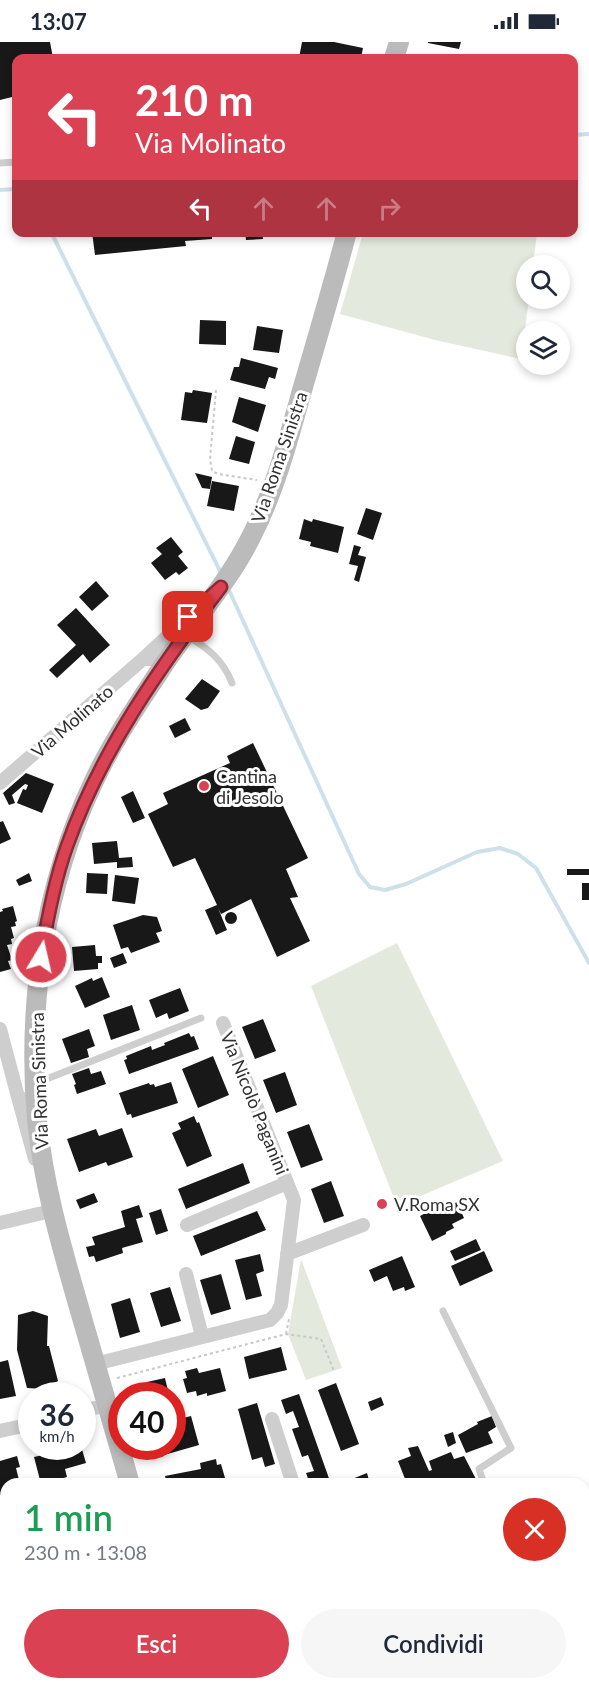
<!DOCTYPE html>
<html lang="it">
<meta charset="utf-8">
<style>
:root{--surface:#fff;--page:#f6f6f7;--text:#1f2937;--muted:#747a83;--accent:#da4153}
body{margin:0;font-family:Lato,sans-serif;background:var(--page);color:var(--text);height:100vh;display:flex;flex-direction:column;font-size:22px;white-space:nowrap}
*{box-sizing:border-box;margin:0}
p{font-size:20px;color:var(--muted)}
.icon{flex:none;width:33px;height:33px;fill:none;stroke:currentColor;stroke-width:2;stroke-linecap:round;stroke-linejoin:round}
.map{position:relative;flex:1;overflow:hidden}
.sheet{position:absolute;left:0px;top:1436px;width:590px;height:212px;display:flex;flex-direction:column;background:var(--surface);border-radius:18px 18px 0 0;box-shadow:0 3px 9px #0003}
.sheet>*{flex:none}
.banner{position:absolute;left:12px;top:12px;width:566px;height:183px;border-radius:12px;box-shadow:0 3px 9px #0003;background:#da4153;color:#fff;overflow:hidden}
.fabs{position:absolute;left:516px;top:213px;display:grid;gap:12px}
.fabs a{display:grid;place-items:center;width:54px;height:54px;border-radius:50%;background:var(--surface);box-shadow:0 3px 9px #0003;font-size:30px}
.speed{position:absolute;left:18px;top:1340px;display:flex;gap:12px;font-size:30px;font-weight:700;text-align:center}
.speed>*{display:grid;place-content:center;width:78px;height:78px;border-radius:50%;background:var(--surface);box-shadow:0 3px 9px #0003;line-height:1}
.speed small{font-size:15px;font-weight:400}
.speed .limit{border:9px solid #d22;background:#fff;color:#111}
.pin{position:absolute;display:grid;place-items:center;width:51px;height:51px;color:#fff;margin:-26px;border-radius:12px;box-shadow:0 3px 9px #0006}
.me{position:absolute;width:66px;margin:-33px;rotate:9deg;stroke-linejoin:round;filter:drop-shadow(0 0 4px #0008)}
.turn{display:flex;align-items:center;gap:21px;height:126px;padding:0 24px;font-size:27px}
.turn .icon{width:78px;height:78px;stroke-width:2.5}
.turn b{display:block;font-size:42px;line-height:51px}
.lanes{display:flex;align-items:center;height:57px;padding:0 24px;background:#0003;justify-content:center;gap:30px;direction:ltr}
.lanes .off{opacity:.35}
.round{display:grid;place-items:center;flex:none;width:63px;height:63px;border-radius:32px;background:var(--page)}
.head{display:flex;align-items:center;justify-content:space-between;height:102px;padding:0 24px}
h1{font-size:36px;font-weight:600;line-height:45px;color:#1e9e55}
.primary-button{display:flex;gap:12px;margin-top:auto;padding:12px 24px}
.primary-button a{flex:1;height:69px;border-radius:36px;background:var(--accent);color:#fff;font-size:24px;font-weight:600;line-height:69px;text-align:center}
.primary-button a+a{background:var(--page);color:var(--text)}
.status{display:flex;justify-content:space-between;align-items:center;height:42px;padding:0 30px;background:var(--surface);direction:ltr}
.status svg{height:16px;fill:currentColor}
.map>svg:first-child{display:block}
.green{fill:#e4e9dd}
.water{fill:#cee1eb}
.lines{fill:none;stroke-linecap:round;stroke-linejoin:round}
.stream{stroke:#cee1eb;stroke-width:4}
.building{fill:#181818}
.path{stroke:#c8c8c8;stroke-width:2;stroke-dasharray:3 3;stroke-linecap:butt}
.lane{stroke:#cecece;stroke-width:7}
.street{stroke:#cecece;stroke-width:14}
.secondary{stroke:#bbb;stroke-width:20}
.route-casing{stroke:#8e2a36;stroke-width:15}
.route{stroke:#da4153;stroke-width:10}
.poi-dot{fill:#da4153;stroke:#fff;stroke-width:2}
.labels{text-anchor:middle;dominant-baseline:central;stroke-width:6;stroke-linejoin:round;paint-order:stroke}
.street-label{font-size:18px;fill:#313131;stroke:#fff}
.poi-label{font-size:18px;fill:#313131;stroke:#fff;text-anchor:start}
</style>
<div class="status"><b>13:07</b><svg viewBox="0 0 49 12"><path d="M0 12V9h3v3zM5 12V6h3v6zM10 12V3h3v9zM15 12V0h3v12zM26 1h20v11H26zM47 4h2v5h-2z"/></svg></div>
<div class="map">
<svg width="589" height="1646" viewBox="0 0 589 1646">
<rect width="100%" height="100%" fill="#fff"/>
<path class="green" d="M363 191H537L533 223 526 224V256L529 257 521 317 435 298 340 272Z
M397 901 503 1119 397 1164 311 944Z
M301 1217 342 1326 306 1338 288 1292Z"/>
<path class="water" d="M6 1639V1641H236L212 1646H0V1640Z"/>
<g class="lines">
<path class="stream" d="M573 93 589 92
M0 148 16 147
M51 190 221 531
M228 546 359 832 370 845 385 848 406 842 477 810 500 806 518 812 536 826 589 921"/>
</g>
<path class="building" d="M0 0H50L53 16H16V54L0 58Z
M302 0H334L363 6 361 16H299Z
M461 0 459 7 428 1V0Z
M92 190H212V197L185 199 186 204 95 213Z
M245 190H262L263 197 246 198Z
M200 278 226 279V303L199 302Z
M257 284 283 288 279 311 253 308Z
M241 316 278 326 275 337 269 335 265 347 230 338 234 325H239Z
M193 348 212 351 207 381 181 378 185 350 192 351Z
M239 355 266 363 258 390 232 380Z
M236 394 255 400 249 422 229 417Z
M195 431 212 435 210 447 202 446Z
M212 439 239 444 234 469 207 464Z
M366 466 382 471 373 498 357 492Z
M304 477 312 480 313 477 344 485 338 511 310 504 311 500 299 497Z
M171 495 183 510 178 514 188 526 179 533 176 530 165 538 151 521 162 512 156 506Z
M354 503 361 505 358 513 366 515 359 540 354 538 358 524 349 522Z
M96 539 109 554 92 569 79 555Z
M76 566 110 603 90 621 83 612 57 636 49 628 76 603 57 583Z
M202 637 220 649 208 666 201 668 185 657Z
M185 676 191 688 175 696 169 684Z
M253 701 308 816 286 827 298 855 290 856 310 899 277 915 251 857 221 872 218 866 227 888 216 893 205 868 217 863 195 816 173 825 148 772 168 762 163 751 230 721 227 714Z
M26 731 54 742 42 771 17 761 23 747 26 748 28 743 25 742 12 753 15 761 9 763 3 751Z
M133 749 145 776 133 781 121 755Z
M3 779 11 797 0 802V780Z
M117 799 119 816 132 815 133 825 117 826V820L94 822 92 801Z
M567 827H589V833H567Z
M29 831 32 839 19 844 16 838Z
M87 831 108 832 107 852 86 851Z
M115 833 139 836 135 862 112 859Z
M582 841H589V858H582Z
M13 864 17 879 15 880 16 884 11 885 14 896 11 897 12 902 7 903 12 918 8 919 11 927 0 930V870L3 869 2 867Z
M225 876a6 6 0 1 1 12 0a6 6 0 1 1-12 0Z
M143 873 157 875 162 889 156 891 160 900 131 911 128 905 121 907 113 883Z
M95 903 96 914H102V921H98V927L74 929 72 905Z
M123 911 127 921 114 926 110 916Z
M102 935 110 955 85 966 75 944 92 936 93 939Z
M180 946 189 969 169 977 167 971 156 976 149 958Z
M132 963 140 988 111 998 103 973Z
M263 977 276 1009 255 1017 242 985Z
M89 987 95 1004 87 1007 89 1015 71 1021 62 997Z
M189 991 191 995 194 994 199 1007 129 1032 124 1018 127 1017 126 1014 151 1004 152 1008 165 1003 164 1001Z
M213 1014 229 1053 198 1066 182 1027Z
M89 1026 91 1032 101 1029 106 1042 77 1052 74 1043 76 1042 72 1032Z
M285 1030 297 1063 276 1071 263 1038Z
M171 1040 178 1061 132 1076 131 1072 127 1073 119 1051 149 1041 150 1043 154 1042 155 1045Z
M194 1074 197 1081 199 1080 212 1114 187 1125 172 1091 181 1087 178 1081Z
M309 1082 323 1118 301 1126 287 1090Z
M122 1086 133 1115 108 1124 106 1120 79 1130 67 1097 96 1087 99 1094Z
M243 1121 250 1141 186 1167 178 1147Z
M331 1139 344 1174 324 1181 311 1147Z
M94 1151 98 1160 80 1167 76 1158Z
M457 1160 464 1176 452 1182 454 1186 446 1190V1192L432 1199 420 1174 433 1167 435 1171Z
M139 1163 143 1175 136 1177 143 1200 122 1206 123 1211 96 1220 94 1214 89 1215 86 1205 95 1203 92 1195 125 1185 121 1169Z
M161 1167 168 1189 156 1193 149 1171Z
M257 1169 266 1188 201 1214 193 1194Z
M476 1197 481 1208 455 1219 450 1209Z
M484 1209 493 1229 460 1244 451 1224Z
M260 1212 264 1229 256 1232 262 1254 246 1258 235 1218Z
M402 1214 415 1245 405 1249 404 1245 393 1249 387 1234 374 1240 369 1228Z
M221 1232 231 1267 211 1273 200 1238Z
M170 1245 181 1279 161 1285 150 1251Z
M130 1256 140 1290 120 1296 111 1262Z
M33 1269 48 1274 47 1304H49L58 1339 43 1347 27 1346 17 1308 18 1273Z
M281 1305 287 1328 249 1337 244 1315Z
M8 1318 16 1354 0 1357V1320Z
M197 1326 199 1331 220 1326 226 1349 207 1354V1351L197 1354 196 1349 187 1351 183 1337 187 1336 185 1329Z
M165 1336 169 1353H132L131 1348 148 1344 147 1340Z
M336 1341 359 1402 341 1409 318 1348Z
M299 1352 331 1442H310L306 1431 314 1429 308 1413 302 1415 292 1387 299 1385 293 1369 286 1372 281 1358Z
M381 1355 384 1363 371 1369 368 1360Z
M257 1361 275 1422 265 1425 262 1415 252 1418 238 1367Z
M191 1374 199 1403 164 1413 162 1404H172V1379Z
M492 1374 496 1385 488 1390 493 1401 466 1411 458 1393 478 1382 477 1380Z
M453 1390 456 1401 448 1405 444 1393Z
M50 1404H81L86 1421 65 1427 67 1435 41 1442 34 1415 52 1411Z
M418 1404 429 1429 432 1428 429 1419 451 1410 454 1417 464 1414 477 1439 471 1442H407L398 1419 411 1414 408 1406Z
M17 1414 20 1425 16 1426 20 1442H6L4 1454 0 1455V1419Z
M216 1417 217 1423 221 1422 225 1436 203 1442H167L165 1434 201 1427 200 1421Z
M367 1431 370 1442H353L352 1437Z
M6 1469V1516L0 1517V1471Z
M372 1641H381V1643L392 1641H432L433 1646H373Z
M506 1641H533L534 1646H507Z"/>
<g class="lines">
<path class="path" d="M216 348 210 417 212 429 218 432 257 438
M286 1292 289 1277
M117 1336 286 1292 321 1297 334 1329"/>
<path class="lane" d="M0 121 16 120
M187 594C208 606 223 618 232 641
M35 1034 49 1036 201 976
M443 1269 511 1406 479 1427 484 1442"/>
<path class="street" d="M143 617 193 571
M0 741 143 617H156L164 623
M0 987 18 1055 25 1058
M18 1055 35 1117
M0 1181 51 1169 49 1161
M187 1183 287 1141
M287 1212 363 1183
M186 1232 202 1294
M95 1322 270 1278 277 1271 281 1263 294 1158 223 981
M82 1369 108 1363
M272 1377 293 1442
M0 1389 32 1382
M584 1580 589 1579
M0 1621 6 1620
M468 1646 473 1641"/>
<path class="secondary" d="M394 16 399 0
M130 1442C112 1379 94 1317 76 1255 59 1196 43 1139 37 1078 27 962 44 844 94 739 113 698 139 661 163 624 193 579 230 539 253 491 276 445 289 395 303 345 318 294 333 242 347 190
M584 1492 589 1490
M172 1641 173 1646"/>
</g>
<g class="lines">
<g class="route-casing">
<path id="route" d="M41 915C47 878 54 840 67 804 101 708 160 625 221 545L188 575"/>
</g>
<use href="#route" class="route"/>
</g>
<g class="poi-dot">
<circle cx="204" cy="744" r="6"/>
<circle cx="382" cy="1162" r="6"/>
</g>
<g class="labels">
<g class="street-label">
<text transform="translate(279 415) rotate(-71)">Via Roma Sinistra</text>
<text transform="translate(72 679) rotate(-41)">Via Molinato</text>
<text transform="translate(39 1039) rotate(-92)">Via Roma Sinistra</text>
<text transform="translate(255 1061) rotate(68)">Via Nicolò Paganini</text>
</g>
<g class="poi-label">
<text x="216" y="734">Cantina<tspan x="216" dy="21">di Jesolo</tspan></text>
<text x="394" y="1162">V.Roma SX</text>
</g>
</g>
</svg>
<div class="fabs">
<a><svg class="icon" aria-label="search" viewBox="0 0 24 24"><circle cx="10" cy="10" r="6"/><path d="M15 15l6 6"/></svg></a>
<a><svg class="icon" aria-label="layers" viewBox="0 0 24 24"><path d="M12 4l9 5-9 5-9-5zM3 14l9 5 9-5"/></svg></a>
</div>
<div class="speed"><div>36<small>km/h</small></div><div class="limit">40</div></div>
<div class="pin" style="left:188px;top:575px;background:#d93025"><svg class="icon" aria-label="arrive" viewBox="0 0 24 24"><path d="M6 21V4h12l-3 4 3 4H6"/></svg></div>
<svg class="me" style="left:41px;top:915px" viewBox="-20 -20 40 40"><circle r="17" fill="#da4153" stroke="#fff" stroke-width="3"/><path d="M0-11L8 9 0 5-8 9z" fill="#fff"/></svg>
<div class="banner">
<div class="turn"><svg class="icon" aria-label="left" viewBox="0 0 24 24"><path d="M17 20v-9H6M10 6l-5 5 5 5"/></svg><div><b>210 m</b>Via Molinato</div></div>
<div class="lanes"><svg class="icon" aria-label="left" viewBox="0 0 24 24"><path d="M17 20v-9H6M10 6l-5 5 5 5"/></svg><svg class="icon off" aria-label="ahead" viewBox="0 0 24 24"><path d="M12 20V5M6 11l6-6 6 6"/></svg><svg class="icon off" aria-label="ahead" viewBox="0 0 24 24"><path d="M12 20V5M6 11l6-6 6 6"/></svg><svg class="icon off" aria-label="right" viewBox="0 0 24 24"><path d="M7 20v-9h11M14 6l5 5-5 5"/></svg></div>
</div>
<section class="sheet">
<div class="head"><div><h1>1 min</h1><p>230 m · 13:08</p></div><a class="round" style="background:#d93025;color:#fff"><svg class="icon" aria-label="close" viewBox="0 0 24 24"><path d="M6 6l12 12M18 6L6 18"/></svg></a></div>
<div class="primary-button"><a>Esci</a><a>Condividi</a></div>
</section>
</div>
